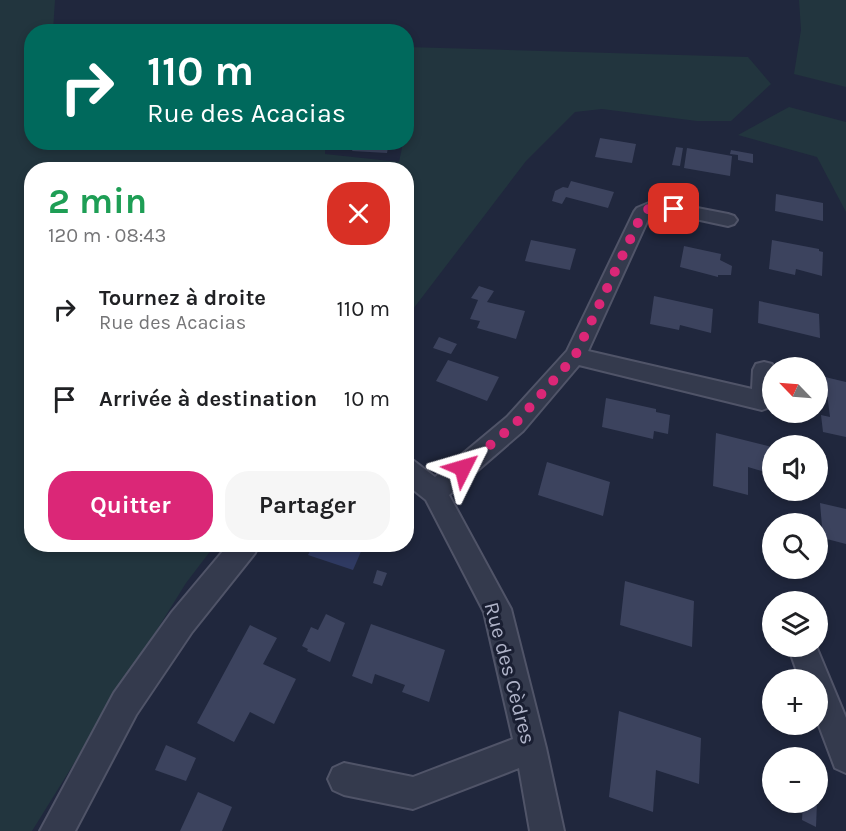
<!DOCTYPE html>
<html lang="fr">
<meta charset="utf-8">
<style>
:root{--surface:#fff;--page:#f6f6f6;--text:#202124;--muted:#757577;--accent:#db2777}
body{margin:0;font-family:Karla,sans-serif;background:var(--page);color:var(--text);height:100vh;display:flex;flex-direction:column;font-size:22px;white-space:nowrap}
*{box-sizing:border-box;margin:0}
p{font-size:20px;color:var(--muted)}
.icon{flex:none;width:33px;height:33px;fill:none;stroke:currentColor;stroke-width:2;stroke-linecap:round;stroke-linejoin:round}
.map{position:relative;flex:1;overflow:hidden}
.drawer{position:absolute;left:24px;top:162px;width:390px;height:390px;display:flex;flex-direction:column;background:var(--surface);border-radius:24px;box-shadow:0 3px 9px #0003}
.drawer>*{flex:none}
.hud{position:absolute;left:24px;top:24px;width:390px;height:126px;border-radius:24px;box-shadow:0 3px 9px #0003;background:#00695c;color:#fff;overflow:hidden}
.needle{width:39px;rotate:295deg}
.tools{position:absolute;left:762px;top:357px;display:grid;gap:12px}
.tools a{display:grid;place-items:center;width:66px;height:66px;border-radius:50%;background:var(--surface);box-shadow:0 3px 9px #0003;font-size:30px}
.pin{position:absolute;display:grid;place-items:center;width:51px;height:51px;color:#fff;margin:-26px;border-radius:12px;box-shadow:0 3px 9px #0006}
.me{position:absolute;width:66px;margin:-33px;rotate:50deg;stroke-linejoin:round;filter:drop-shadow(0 0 4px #0008)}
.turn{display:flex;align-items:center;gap:21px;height:126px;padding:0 24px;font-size:27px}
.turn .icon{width:78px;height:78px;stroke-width:2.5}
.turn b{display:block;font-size:42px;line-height:51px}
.round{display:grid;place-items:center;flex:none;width:63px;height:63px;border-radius:24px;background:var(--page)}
.headline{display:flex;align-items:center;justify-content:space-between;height:102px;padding:0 24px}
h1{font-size:36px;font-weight:700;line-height:45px;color:#1e9e55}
.button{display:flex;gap:12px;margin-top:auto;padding:12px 24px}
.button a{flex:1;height:69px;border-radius:24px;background:var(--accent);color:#fff;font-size:24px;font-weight:700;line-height:69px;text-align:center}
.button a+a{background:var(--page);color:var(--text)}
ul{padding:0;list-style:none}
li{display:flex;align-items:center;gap:18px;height:90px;padding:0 24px}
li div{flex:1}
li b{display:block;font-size:22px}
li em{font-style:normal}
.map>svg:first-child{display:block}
.green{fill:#22353e}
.water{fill:#2f3a62}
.building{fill:#3c435e}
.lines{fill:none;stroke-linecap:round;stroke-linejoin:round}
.street-casing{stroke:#505468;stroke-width:4}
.street{fill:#343a4d;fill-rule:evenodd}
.route{stroke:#db2777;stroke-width:10;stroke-dasharray:0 18}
.labels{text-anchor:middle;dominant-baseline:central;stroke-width:6;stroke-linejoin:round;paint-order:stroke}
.near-street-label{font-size:21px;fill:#b0b4c9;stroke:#1a1f32}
</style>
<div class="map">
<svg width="846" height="831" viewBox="0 0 846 831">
<rect width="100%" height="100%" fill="#20273d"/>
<path class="green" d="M0 0H55L53 31 32 32V142L325 143V154L399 162 403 143 406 142 407 47 748 57 771 84 731 121H697L602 109 575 112 526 161 407 317 406 170H32V544L215 545 186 583 32 831H0Z
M799 0H846V87L794 74 801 30Z
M789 107 846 122V212L817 157 738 135Z"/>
<path class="water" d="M313 545H354L363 547 353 570 308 555Z"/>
<path class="building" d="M600 138 636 144 632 163 595 157Z
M341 142H389L387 153 352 151 353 149 340 148Z
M676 147 683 148 680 166 672 165Z
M687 148 732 156 730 176 684 168Z
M731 150 753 154V163L738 160V155L730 154Z
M571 181 614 192 608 208 566 197 562 204 552 201 555 191 563 187 568 188Z
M776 194 823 203V221L775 211Z
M531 240 576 249 570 270 525 261Z
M772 240 819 249V251L823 252 822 276 796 269 795 275 769 269Z
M684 246 721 254 720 260 732 266 731 275H718V277L680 267Z
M479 286 494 291 487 302 525 311 516 339 477 328 480 321 470 319 478 300 471 298Z
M654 296 713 309 711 333 680 325 679 330 650 324Z
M759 301 819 314 820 338 758 323Z
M439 337 457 344 451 354 433 348Z
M448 360 499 377 487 401 436 381Z
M825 377 846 382V437L823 432 821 415 830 417Z
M606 398 656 409V412L670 415 668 434 654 431 653 439 602 427Z
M716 433 772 447V474L748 467V495L713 486Z
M547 462 610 482 603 516 538 495Z
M820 503 846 509V544L823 538Z
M377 570 387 573 382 586 373 583Z
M625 581 694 601 692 647 620 625Z
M326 614 345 623 330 662 307 651 308 649 302 646 311 627 318 630Z
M371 624 445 650 429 702 402 692 405 685 375 674 372 684 352 676Z
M250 625 277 638 263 664 296 679 274 724 250 712 234 742 197 723Z
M619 711 701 738 699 784 656 770 653 812 609 797Z
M166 745 196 758 186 781 155 770Z
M198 792 232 807 222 831H180Z
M803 802H817L816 827 802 820Z"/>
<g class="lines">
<g class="street-casing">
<path id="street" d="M656 200 728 214 734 216 737 220 734 224 728 226 658 211 650 215 588 351 752 389 753 370 756 364 764 362 772 364 773 368 772 402 770 407 762 410 579 365 523 431 449 495 511 609 546 748 564 831H530L519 768 413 809 344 795 333 790 328 779 333 768 344 763 413 777 513 739 484 612 426 500 406 484V459L414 461 435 477 507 417 567 351 634 212 637 208Z
M229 544H259L255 553 192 632 136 715 75 831H40L114 693 172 612Z
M788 646H816L846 718V773L835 768 818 723V680H800Z"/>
</g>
<use href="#street" class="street"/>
</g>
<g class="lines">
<path class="route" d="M463 468 515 424 575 356 643 212 656 205 674 209"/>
</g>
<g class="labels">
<g class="near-street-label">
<text transform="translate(510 673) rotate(75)">Rue des Cèdres</text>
</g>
</g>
</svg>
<div class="tools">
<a><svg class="needle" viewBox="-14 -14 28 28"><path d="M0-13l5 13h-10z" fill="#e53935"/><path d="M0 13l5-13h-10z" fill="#757577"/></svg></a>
<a><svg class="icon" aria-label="sound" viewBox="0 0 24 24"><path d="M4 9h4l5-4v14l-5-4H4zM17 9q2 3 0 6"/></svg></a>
<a><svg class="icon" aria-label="search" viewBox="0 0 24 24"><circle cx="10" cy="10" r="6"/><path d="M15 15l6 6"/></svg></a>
<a><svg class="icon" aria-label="layers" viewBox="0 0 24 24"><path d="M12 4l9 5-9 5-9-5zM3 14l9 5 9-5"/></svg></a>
<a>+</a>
<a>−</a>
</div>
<div class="pin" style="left:674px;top:209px;background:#d93025"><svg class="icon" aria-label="arrive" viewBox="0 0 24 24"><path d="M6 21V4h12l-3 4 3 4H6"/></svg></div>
<svg class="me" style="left:463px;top:468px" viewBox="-20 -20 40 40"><path d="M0-17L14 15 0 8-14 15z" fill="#db2777" stroke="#fff" stroke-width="4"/></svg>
<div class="hud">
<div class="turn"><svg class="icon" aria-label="right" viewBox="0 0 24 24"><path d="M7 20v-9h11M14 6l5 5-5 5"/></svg><div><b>110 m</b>Rue des Acacias</div></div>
</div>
<section class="drawer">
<div class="headline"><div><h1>2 min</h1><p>120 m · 08:43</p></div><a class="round" style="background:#d93025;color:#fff"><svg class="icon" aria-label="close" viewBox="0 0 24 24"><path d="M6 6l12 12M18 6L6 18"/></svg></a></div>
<ul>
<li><svg class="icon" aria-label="right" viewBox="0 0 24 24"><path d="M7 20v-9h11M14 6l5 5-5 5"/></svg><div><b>Tournez à droite</b><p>Rue des Acacias</p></div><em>110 m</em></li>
<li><svg class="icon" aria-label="arrive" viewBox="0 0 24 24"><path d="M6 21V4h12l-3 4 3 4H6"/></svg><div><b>Arrivée à destination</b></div><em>10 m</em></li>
</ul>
<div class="button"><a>Quitter</a><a>Partager</a></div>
</section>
</div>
